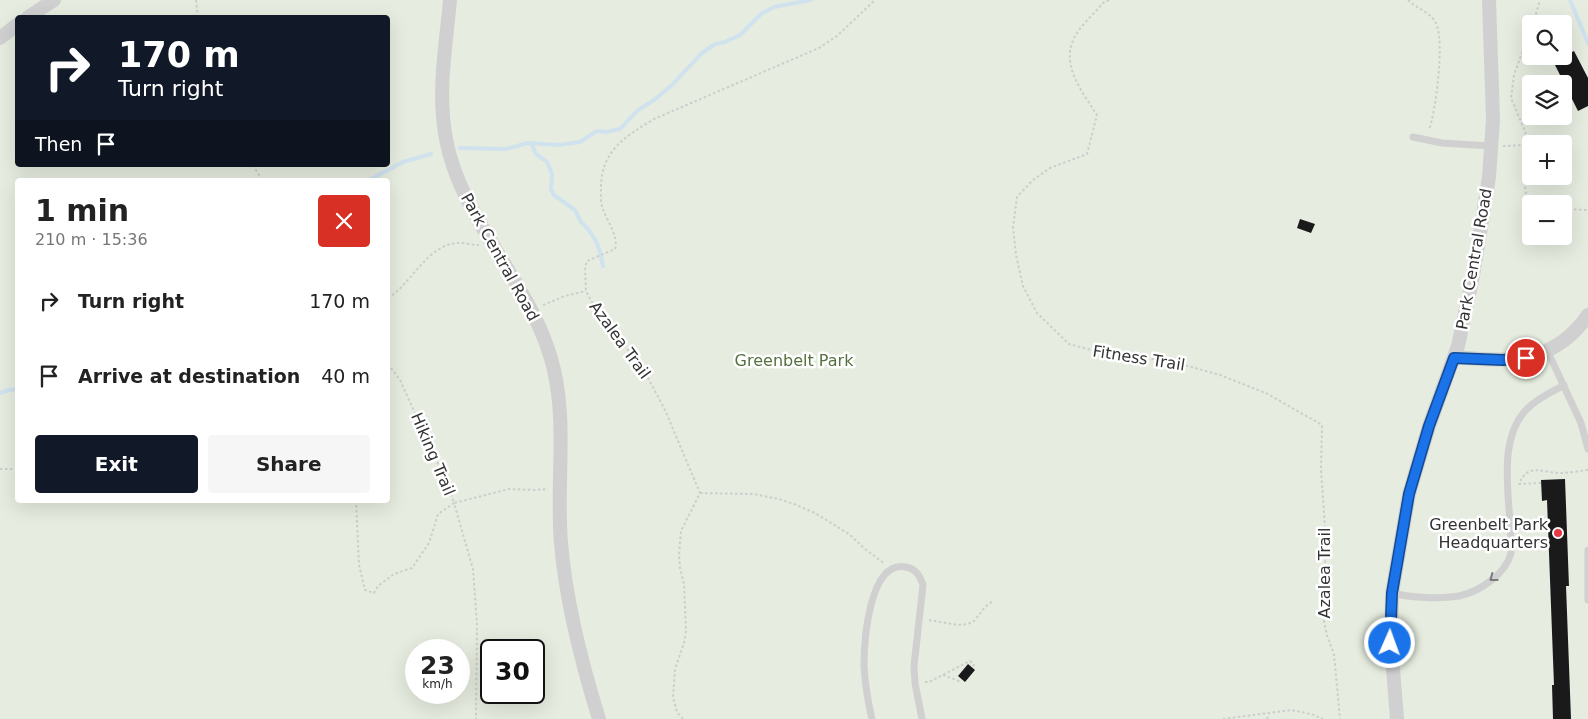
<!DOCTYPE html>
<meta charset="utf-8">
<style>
:root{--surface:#fff;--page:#f6f6f6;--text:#222;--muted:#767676;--accent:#111827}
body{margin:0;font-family:"DejaVu Sans",sans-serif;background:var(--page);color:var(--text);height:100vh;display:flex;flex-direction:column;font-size:19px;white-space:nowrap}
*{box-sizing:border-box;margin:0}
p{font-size:16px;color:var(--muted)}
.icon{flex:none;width:28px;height:28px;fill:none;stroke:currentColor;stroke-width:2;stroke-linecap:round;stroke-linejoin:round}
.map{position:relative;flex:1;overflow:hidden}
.sheet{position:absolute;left:15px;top:178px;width:375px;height:325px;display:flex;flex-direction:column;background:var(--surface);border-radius:5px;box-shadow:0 5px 20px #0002}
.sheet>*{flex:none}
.banner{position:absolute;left:15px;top:15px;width:375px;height:152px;border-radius:5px;box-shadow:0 5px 20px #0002;background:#111827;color:#fff;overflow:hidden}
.controls{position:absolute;left:1522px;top:15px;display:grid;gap:10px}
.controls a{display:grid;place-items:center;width:50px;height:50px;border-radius:5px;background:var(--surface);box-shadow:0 5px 20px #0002;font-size:25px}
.speed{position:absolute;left:405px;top:639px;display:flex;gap:10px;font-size:25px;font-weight:700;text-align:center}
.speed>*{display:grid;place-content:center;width:65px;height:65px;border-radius:50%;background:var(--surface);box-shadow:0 5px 20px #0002;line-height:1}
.speed small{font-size:12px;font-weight:400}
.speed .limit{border:2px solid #111;border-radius:8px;background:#fff;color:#111}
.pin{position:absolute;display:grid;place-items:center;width:42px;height:42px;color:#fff;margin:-21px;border:2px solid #fff;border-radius:50%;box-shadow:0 1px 5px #0007}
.me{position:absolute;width:55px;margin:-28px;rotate:2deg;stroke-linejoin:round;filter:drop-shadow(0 0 4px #0008)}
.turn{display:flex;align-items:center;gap:18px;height:105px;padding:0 20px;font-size:22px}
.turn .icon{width:65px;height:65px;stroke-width:2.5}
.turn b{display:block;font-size:35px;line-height:42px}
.then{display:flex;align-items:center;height:48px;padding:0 20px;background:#0003;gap:10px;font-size:19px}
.round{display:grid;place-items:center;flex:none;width:52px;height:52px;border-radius:5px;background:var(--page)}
.overview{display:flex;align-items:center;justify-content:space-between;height:85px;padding:0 20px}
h1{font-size:30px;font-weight:700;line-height:38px}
.button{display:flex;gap:10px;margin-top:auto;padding:10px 20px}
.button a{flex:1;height:58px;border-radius:5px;background:var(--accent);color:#fff;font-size:20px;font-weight:700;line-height:58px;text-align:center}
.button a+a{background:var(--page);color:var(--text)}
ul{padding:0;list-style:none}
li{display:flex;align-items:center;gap:15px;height:75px;padding:0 20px}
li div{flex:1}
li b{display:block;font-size:19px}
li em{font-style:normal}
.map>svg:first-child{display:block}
.green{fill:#e6ecdf;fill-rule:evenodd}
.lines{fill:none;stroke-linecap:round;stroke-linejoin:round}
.stream{stroke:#cfe2ee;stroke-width:4}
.building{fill:#1a1a1a}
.path{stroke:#cdcdcd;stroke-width:2;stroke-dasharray:2.5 2.5;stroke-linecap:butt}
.service{stroke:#d0d0d0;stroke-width:7}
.minor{stroke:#d0d0d0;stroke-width:14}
.oneway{stroke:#7a7a7a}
.route-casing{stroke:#114b97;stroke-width:12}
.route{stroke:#1a73e8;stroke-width:9}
.poi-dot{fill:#e63946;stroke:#fff;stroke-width:2}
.labels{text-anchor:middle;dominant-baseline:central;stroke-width:5;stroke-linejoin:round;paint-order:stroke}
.street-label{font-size:16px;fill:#333;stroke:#fff}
.park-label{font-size:16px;fill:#56703f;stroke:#fff}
.poi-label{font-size:16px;fill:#333;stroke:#fff;text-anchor:end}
</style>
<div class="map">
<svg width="1588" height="719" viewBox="0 0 1588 719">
<rect width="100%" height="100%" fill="#fff"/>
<path class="green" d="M0 0H1588V719H0ZM18 18H388V165H18ZM1531 24H1564V56H1531ZM1531 84H1564V116H1531ZM1531 144H1564V176H1531ZM18 180H388V500H18ZM1531 204H1564V236H1531ZM416 650H459V692H416ZM491 650H534V692H491Z"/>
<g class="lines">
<path class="stream" d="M1570 0 1588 43
M531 143 536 154 547 162 552 174 551 189 554 195 575 210 581 222 588 229 596 241 600 252 603 266
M460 148 506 149 528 143 559 145 580 142 597 131 606 132 620 129 637 111 654 100 671 86 702 53 715 44 725 42 740 35 761 14 774 7 811 0
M369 180 403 162 431 154
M0 393 9 390 18 389"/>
</g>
<path class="building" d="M1574 51 1588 78V106L1578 111 1553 61Z
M1300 219 1315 224 1311 233 1297 228Z
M1565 479 1569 586H1566L1571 719H1553L1552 685H1554L1547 500 1542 501 1541 480Z
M968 664 975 670 965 682 958 676Z"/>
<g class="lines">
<path class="path" d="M196 0 198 18
M1109 0 1103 3C1095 13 1084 22 1077 33 1058 62 1081 90 1097 115L1087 154 1050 168 1033 180 1017 197 1013 227 1016 255 1023 286 1037 313 1069 344 1114 356 1167 360 1220 375 1268 394 1322 425 1321 469 1326 542 1323 616 1327 636 1334 654 1340 719
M1408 0C1417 9 1433 13 1437 26 1444 45 1436 110 1429 130
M1533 24 1540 0
M1531 28 1514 75 1511 98 1525 131 1527 145 1524 176 1526 195 1542 204
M1503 146 1526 145
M253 165 262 180
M1564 209 1588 210
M388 298C411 284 427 246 456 243 463 242 471 245 479 245
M543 305 565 296 586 291
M388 364 400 380 449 488 454 503 509 489 535 490 548 489
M0 469H18
M1541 483 1519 484C1528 462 1543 473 1560 473 1569 473 1579 471 1588 470
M700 493 753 494 779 499 794 504 815 513 849 534 865 549 885 564
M356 500 359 565 365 590 374 593 378 586 394 574 412 568 429 543 438 514 454 503 473 569 477 624 476 719
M929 620 958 625 968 624 974 621 985 607 993 601
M943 675 959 681 961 679
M925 682H929L970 661 974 665 971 667
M683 719 677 712 673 697 675 669 684 643 686 631 684 584 680 568 679 555 681 531 700 493 665 410 647 376 619 338 597 312 586 291 585 267 587 261 615 249C619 237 607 221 603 209 600 202 601 193 601 186 602 150 626 136 654 119L819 48 837 36 875 0
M1223 719 1291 710 1311 714 1323 719
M1267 719 1269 714"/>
<path class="service" d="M1413 137 1442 143 1491 146
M1547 350 1581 423 1588 449
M1392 593C1411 598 1440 599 1459 596 1479 592 1506 574 1511 553 1513 509 1493 441 1528 408 1538 398 1552 392 1564 385
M1588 600V550
M872 719C868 702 865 683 864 666 864 641 869 560 906 567 916 569 920 576 923 585L914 666 915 683 922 719"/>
<path class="minor" d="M450 0C446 46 437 92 446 139 461 222 535 286 554 370 567 427 556 485 561 543 566 603 581 661 599 719
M27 18 54 0
M0 38 18 24
M1454 357C1507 362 1554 365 1588 315
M1397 719 1391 643 1392 593 1409 494 1429 426 1458 346 1473 276 1489 177 1493 120 1489 0"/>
</g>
<defs><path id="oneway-chevron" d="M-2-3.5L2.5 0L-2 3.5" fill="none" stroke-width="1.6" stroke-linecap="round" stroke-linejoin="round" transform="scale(1.25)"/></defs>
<use class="oneway" href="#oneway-chevron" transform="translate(1493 578) rotate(143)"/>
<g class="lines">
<g class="route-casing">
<path id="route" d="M1390 643 1392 593 1409 494 1429 426 1454 358 1503 360 1526 358"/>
</g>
<use href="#route" class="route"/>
</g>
<circle class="poi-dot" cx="1558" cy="533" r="5"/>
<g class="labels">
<g class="street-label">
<text transform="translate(500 257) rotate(61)">Park Central Road</text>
<text transform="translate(1474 259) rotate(-80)">Park Central Road</text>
<text transform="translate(620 340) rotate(54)">Azalea Trail</text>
<text transform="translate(1139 358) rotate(9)">Fitness Trail</text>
<text transform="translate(433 454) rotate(67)">Hiking Trail</text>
<text transform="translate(1324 573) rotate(-90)">Azalea Trail</text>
</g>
<g class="park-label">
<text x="794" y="360">Greenbelt Park</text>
</g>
<g class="poi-label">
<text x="1548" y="524">Greenbelt Park<tspan x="1548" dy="18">Headquarters</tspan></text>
</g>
</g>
</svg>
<div class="controls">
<a><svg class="icon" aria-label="search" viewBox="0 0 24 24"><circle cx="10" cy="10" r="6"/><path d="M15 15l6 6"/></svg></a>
<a><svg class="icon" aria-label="layers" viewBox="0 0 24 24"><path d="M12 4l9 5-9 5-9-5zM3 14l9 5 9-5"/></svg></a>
<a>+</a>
<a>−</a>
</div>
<div class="speed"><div>23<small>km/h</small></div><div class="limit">30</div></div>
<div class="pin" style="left:1526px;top:358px;background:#d93025"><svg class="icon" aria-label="arrive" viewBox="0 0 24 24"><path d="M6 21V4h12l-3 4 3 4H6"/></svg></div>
<svg class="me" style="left:1390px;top:643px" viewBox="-20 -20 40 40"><circle r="17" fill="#1a73e8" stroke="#fff" stroke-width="3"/><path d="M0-11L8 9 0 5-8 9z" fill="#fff"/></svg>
<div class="banner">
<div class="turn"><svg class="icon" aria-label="right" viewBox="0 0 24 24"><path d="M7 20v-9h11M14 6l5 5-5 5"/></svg><div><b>170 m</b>Turn right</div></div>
<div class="then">Then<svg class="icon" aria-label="arrive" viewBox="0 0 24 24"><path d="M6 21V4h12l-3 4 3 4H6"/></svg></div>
</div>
<section class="sheet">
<div class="overview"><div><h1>1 min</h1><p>210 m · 15:36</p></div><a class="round" style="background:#d93025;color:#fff"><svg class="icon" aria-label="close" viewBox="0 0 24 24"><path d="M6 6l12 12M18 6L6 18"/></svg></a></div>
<ul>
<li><svg class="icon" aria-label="right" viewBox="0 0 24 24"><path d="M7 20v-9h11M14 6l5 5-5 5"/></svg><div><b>Turn right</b></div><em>170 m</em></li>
<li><svg class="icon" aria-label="arrive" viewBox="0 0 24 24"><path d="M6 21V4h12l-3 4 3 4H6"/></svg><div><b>Arrive at destination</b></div><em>40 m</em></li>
</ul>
<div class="button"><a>Exit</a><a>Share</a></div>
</section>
</div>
